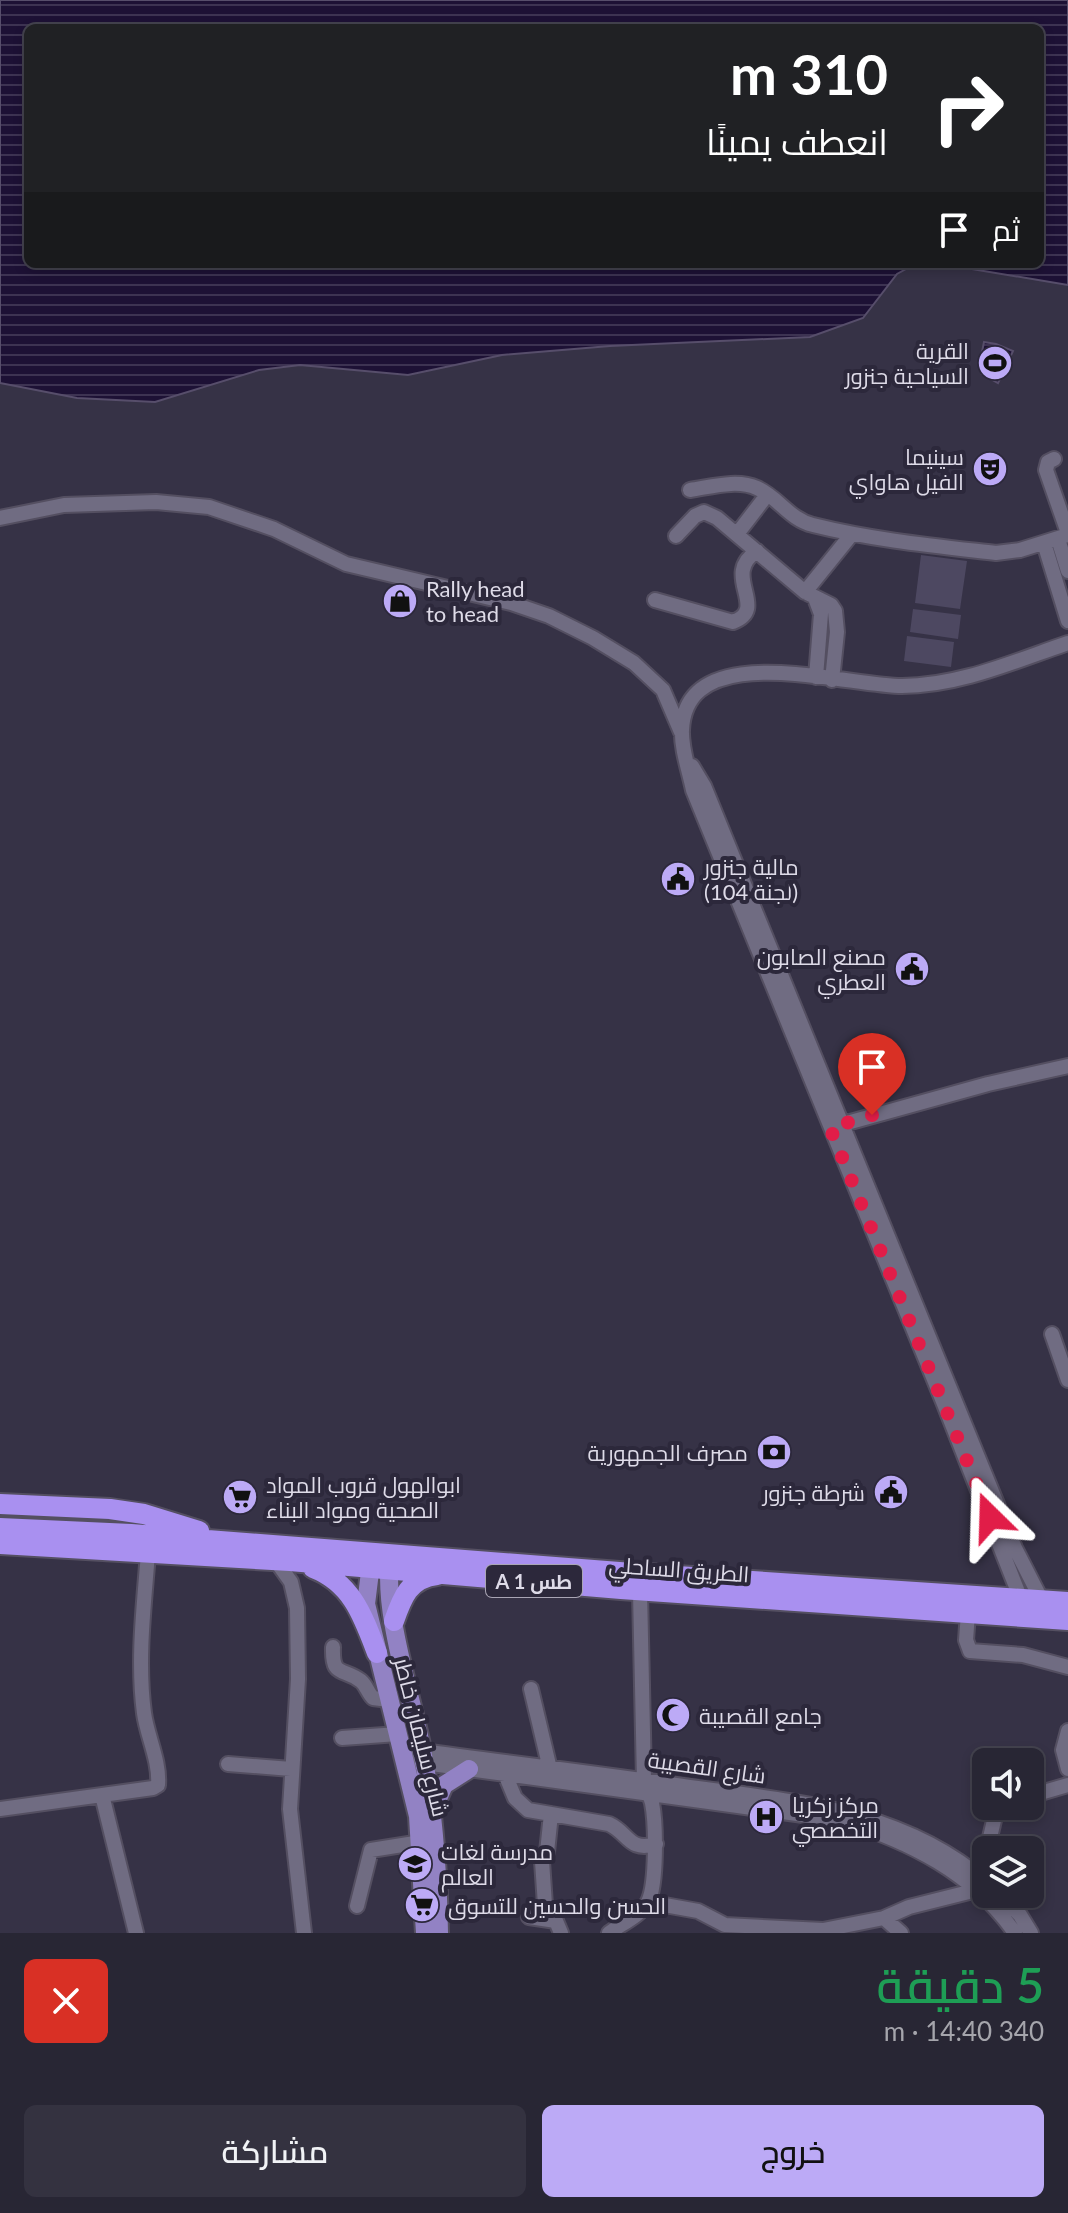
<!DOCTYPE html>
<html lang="ar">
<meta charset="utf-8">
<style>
:root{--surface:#282634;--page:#343240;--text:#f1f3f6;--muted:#a5a5ac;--line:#44434f;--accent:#bcaaf6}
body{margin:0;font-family:Lato,Cairo,sans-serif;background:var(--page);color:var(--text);direction:rtl;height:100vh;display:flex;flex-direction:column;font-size:30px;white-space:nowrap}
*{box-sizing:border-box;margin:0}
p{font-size:26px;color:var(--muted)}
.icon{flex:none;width:44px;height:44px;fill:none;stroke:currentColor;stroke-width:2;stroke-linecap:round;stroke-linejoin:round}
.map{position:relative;height:1933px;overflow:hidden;direction:ltr}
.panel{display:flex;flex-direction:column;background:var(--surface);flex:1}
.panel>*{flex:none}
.guide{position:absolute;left:24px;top:24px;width:1020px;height:244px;border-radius:12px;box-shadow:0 4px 12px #0003,0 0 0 2px var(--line);direction:rtl;background:#202124;color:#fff;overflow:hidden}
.tools{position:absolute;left:972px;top:1748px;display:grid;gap:16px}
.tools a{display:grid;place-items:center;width:72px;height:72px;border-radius:12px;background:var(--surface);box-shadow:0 4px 12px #0003,0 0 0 2px var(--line);font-size:40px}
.pin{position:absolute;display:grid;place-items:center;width:68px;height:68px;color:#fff;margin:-82px -34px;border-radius:50% 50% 50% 0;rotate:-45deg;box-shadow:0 0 8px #0007}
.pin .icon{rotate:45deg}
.me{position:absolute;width:88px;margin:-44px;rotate:338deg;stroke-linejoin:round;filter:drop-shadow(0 0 6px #0008)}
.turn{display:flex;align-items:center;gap:28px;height:168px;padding:0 24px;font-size:36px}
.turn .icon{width:104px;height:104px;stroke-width:2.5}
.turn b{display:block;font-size:56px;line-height:68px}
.then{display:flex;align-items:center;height:76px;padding:0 24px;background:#0003;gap:16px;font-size:30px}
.round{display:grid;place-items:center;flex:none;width:84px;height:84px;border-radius:12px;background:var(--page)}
.summary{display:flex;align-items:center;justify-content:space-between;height:136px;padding:0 24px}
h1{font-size:48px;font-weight:600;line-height:60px;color:#1e9e55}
.action{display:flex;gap:16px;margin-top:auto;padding:16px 24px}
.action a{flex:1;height:92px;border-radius:12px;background:var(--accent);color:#111;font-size:32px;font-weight:600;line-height:92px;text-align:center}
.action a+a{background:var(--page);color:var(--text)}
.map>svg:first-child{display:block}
.green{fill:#4d4861}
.water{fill:url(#water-rules);stroke:#574e6b;stroke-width:2}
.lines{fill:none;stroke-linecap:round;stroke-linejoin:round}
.minor-casing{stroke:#544f61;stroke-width:18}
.major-casing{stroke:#544f61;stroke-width:22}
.highway-casing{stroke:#544f61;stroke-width:24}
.minor{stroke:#706c82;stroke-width:14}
.major{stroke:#9282c4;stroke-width:18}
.highway{stroke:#a990f0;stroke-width:20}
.route{stroke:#e11d48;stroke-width:14;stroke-dasharray:0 25.2}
.labels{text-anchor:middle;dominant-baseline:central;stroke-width:8;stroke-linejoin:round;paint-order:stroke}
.shield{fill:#2c283b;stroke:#a9a5b4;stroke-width:2}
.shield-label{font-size:20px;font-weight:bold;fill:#dedbe8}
.poi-label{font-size:22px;fill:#dedbe8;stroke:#2c283b;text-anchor:start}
.street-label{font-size:22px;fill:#dedbe8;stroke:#2c283b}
</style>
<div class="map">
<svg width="1068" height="1933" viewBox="0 0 1068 1933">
<defs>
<pattern id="water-rules" width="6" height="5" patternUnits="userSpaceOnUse" patternTransform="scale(2)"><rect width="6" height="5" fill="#1d1135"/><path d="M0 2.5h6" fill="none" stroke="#3d3352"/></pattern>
</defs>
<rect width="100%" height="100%" fill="#363246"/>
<path class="green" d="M921 555 967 561 960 609 915 603Z
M913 609 961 615 958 639 910 632Z
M907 636 954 642 951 667 904 661Z"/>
<path class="water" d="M0 0H1068V285L942 264H1040V28H28V264H915L897 274 863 318 810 337 610 346 502 355 408 375 300 365 259 370 155 402 77 398 0 383Z
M984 342 996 344 1013 351 998 383 982 374 986 364 980 362Z"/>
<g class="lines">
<g class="minor-casing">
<path id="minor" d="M1054 459 1048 462 1046 470 1068 533
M690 490C711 487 737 479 757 488 778 497 790 520 813 525 873 540 935 546 996 553L1020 550 1068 535
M0 518 64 505 156 502 209 507 274 529 346 564 511 603 549 616 593 638 634 663 663 690 681 732
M737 534 767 495
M676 536 695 516 704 512 717 518 805 592 831 605 835 611 837 632 832 680
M1058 539 1068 571
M1044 543 1068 621
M805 592 851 535
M815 598 821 614 816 677
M655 600 733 622C770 608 720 575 757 551
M692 766 704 786 1015 1548 1041 1599
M836 1126 988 1084 1068 1066
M1052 1334 1068 1380
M276 1561 291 1582 297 1608 298 1679 290 1809 304 1933
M1020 1597 944 1404 693 790C689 771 681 748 682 730 686 636 845 686 902 686 959 686 1015 661 1068 643
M968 1613 966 1640 970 1651 1023 1655 1068 1667
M333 1647C332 1678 342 1667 361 1681 366 1685 368 1693 373 1698L389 1700
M531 1689 550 1769
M1068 1731 1063 1750 1068 1769
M342 1738 398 1734
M403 1751H422C509 1763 596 1773 683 1786 789 1801 901 1808 986 1882
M417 1762 840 1820C909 1841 973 1873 1015 1933
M228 1764 291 1769
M505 1774 515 1798 528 1810 609 1824C629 1833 628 1852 656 1844
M102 1795 136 1933
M1030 1796 1068 1785
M0 1809 153 1788 158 1785C160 1761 147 1736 144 1713 137 1660 144 1605 148 1553
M987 1850 996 1812 1003 1806
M999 1894 1020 1915 1031 1933
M648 1902 698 1911 725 1925 823 1930 884 1918 909 1907 977 1890
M545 1905 542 1861 547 1852 551 1814
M357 1906 371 1850 421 1842
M529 1917 556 1921 561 1933
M884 1918 901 1933
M609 1933C621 1924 640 1916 648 1902 657 1884 656 1823 652 1803 650 1794 645 1790 644 1780L640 1591"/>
</g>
<g class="major-casing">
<path id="major" d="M372 1556 366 1604 418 1816 425 1933
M391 1557C381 1606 412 1698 422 1750 434 1811 438 1871 439 1933
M433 1810 444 1785 469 1769"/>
</g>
<g class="highway-casing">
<path id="highway" d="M0 1504 110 1509 144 1514 199 1531
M0 1528 131 1534 632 1573 1068 1602
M0 1544 290 1561 621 1589 1068 1620
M313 1568C352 1583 363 1616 377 1653
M394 1621C402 1598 409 1578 437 1575"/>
</g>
<use href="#minor" class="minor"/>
<use href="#major" class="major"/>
<use href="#highway" class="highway"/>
</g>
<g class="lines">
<path class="route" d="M872 1115 830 1128 990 1517"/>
</g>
<defs>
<g id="stadium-disc" transform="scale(1.8)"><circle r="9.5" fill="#bcaaf6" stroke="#2c283b"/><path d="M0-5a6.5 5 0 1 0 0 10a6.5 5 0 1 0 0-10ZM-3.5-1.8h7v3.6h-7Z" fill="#111"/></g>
<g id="theatre-disc" transform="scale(1.8)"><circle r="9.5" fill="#bcaaf6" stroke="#2c283b"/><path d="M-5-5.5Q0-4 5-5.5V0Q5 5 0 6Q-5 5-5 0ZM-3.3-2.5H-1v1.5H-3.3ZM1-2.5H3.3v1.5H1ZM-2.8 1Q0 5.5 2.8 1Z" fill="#111"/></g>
<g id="shop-disc" transform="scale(1.8)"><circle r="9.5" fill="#bcaaf6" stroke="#2c283b"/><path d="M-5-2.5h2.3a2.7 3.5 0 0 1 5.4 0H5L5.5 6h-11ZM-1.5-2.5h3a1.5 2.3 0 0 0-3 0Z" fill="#111"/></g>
<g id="civic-disc" transform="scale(1.8)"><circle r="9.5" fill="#bcaaf6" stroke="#2c283b"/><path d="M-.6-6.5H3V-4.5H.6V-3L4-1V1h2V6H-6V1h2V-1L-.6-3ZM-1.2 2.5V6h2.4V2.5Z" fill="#111"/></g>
<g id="bank-disc" transform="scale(1.8)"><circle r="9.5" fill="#bcaaf6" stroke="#2c283b"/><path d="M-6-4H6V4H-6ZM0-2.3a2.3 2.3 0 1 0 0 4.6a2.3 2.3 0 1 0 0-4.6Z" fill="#111"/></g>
<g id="supermarket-disc" transform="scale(1.8)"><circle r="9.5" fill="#bcaaf6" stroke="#2c283b"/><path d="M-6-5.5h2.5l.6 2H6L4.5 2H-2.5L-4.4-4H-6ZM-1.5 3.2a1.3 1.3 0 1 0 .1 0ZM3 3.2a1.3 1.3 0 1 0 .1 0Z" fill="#111"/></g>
<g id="mosque-disc" transform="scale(1.8)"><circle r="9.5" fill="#bcaaf6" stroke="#2c283b"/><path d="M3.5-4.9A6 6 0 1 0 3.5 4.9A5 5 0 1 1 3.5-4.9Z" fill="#111"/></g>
<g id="hospital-disc" transform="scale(1.8)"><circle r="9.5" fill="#bcaaf6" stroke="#2c283b"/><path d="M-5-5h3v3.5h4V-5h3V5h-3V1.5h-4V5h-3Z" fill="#111"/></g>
<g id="school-disc" transform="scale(1.8)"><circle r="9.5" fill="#bcaaf6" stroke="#2c283b"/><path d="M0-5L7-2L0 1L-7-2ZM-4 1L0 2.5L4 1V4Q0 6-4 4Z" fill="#111"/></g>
</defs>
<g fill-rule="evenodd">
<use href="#stadium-disc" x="995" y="363"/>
<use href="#theatre-disc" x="990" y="469"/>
<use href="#shop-disc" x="400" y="601"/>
<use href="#civic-disc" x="678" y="879"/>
<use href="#civic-disc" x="912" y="969"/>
<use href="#bank-disc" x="774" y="1452"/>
<use href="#civic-disc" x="891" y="1492"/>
<use href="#supermarket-disc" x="240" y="1497"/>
<use href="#mosque-disc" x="673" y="1715"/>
<use href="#hospital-disc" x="766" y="1817"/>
<use href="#school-disc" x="415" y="1864"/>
<use href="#supermarket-disc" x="422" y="1905"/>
</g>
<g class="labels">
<rect class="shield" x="486" y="1565" width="96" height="32" rx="6"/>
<g class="shield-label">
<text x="534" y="1581">A 1 طس</text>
</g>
<g class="poi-label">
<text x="969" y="350" text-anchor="end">القرية<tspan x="969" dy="25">السياحية جنزور</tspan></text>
<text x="964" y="456" text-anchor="end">سينيما<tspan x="964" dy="25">الفيل هاواي</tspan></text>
<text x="426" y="588">Rally head<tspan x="426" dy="25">to head</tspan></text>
<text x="704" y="866">مالية جنزور<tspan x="704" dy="25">(لجنة 104)</tspan></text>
<text x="886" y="956" text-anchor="end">مصنع الصابون<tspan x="886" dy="25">العطري</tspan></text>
<text x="748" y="1452" text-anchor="end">مصرف الجمهورية</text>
<text x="266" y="1484">ابوالهول قروب المواد<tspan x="266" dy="25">الصحية ومواد البناء</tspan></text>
<text x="865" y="1492" text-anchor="end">شرطة جنزور</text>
<text x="699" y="1715">جامع القصيبة</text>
<text x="792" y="1804">مركز زكريا<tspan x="792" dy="25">التخصصي</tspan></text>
<text x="441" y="1851">مدرسة لغات<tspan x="441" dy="25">العالم</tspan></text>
<text x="448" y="1905">الحسن والحسين للتسوق</text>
</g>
<g class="street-label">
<text transform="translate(679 1569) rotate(4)">الطريق الساحلي</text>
<text transform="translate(422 1737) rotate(76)">شارع سليمان خاطر</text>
<text transform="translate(707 1767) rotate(8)">شارع القصيبة</text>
</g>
</g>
</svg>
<div class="tools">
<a><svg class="icon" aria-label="sound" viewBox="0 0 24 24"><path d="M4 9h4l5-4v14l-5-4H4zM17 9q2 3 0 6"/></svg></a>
<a><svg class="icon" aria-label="layers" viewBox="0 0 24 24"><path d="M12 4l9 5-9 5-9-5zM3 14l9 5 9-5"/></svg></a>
</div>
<div class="pin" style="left:872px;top:1115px;background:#d93025"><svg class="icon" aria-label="arrive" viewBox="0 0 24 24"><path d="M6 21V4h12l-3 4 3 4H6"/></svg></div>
<svg class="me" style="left:990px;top:1517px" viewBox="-20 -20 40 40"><path d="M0-17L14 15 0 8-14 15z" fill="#e11d48" stroke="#fff" stroke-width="4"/></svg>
<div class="guide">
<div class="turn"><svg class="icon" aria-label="right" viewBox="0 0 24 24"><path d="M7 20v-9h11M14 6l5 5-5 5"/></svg><div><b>310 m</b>انعطف يمينًا</div></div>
<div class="then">ثم<svg class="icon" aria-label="arrive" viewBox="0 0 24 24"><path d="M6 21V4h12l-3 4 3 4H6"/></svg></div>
</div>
</div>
<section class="panel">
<div class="summary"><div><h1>5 دقيقة</h1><p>340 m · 14:40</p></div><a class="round" style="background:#d93025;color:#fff"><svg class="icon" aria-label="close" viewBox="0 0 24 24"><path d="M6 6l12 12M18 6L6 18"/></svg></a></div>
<div class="action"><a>خروج</a><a>مشاركة</a></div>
</section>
